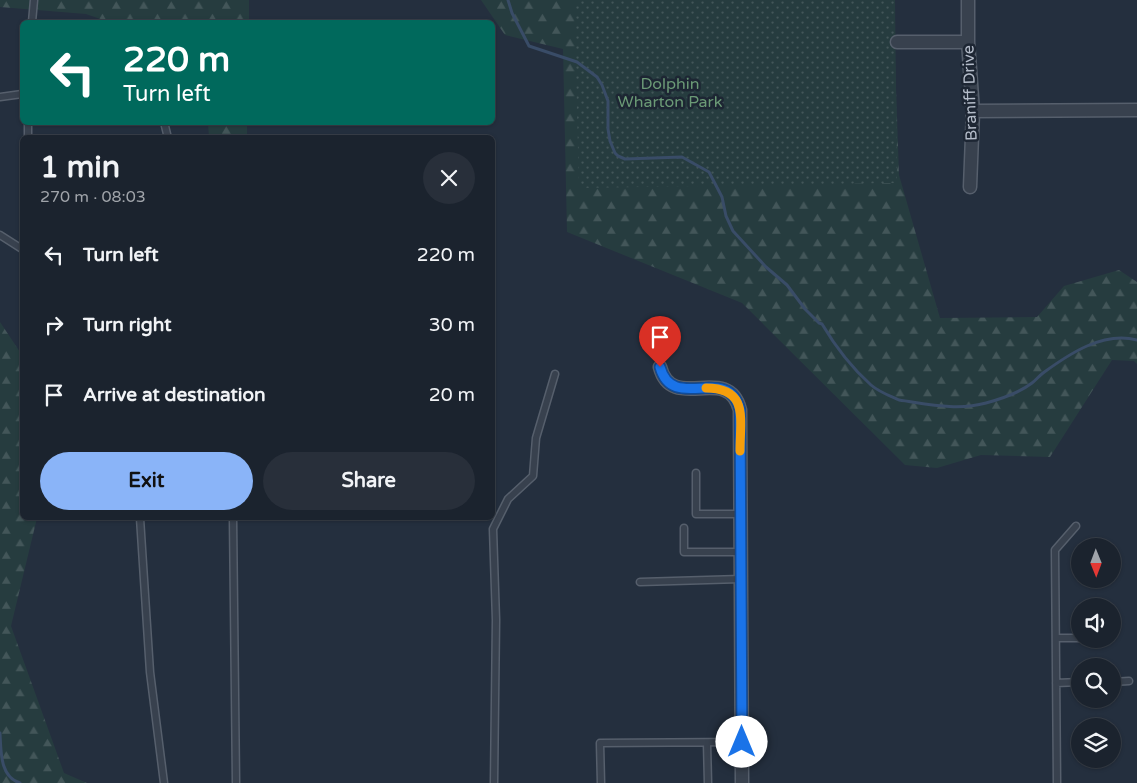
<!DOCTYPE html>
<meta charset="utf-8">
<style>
:root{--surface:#1b232e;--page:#282f3a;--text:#f1f3f6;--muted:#a0a4aa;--line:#39404a;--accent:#8ab4f8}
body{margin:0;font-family:"Varela Round",sans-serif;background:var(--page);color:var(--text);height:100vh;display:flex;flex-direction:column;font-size:19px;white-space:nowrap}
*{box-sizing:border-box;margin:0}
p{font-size:16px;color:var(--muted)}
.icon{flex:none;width:28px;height:28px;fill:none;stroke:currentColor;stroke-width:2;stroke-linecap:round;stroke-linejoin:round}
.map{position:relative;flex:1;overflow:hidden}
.side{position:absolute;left:20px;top:135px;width:475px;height:385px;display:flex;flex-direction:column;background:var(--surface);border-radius:8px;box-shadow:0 1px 4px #0004,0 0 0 1px var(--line)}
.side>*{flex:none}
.hud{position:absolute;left:20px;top:20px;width:475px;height:105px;border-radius:8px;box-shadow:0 1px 4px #0004,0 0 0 1px var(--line);background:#00695c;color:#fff;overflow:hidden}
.needle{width:32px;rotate:179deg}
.tools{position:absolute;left:1071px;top:538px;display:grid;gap:10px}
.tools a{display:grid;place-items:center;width:50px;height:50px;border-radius:50%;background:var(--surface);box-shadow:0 1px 4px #0004,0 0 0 1px var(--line);font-size:25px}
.pin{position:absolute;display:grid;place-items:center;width:42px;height:42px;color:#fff;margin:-51px -21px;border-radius:50% 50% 50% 0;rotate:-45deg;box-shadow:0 0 5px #0007}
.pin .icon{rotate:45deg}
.me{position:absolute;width:55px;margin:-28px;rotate:0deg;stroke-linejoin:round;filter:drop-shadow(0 0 4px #0008)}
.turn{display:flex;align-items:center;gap:18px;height:105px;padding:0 20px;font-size:22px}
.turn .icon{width:65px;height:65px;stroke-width:2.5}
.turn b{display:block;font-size:35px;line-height:42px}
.round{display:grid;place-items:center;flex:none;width:52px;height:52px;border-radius:26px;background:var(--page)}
.overview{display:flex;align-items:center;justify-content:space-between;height:85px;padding:0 20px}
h1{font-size:30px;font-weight:700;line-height:38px}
.action{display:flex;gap:10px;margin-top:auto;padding:10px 20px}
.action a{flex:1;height:58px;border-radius:30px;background:var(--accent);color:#111;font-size:20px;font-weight:700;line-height:58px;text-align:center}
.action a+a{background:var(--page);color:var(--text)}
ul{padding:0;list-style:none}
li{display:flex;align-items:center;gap:15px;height:70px;padding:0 20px}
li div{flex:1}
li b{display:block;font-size:19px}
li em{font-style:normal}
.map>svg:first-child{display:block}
.forest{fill:url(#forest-firs)}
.park{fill:url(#park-dots)}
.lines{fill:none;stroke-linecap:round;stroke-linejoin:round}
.stream{stroke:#394c67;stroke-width:3}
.service-casing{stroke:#565f6c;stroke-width:9}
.minor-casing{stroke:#565f6c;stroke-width:15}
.service{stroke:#38414e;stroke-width:6}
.minor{stroke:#38414e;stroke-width:12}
.route-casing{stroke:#114b97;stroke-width:12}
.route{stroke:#1a73e8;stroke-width:9}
.slow{stroke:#f59e0b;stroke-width:9}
.labels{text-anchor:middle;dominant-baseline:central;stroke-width:5;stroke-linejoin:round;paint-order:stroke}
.park-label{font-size:16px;fill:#6b9a76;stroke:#1d2633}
.street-label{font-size:16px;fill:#b4bcc9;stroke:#1d2633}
</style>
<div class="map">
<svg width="1137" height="783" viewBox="0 0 1137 783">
<defs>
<pattern id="forest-firs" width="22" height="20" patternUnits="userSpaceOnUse" patternTransform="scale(1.25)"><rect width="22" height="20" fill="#263c3f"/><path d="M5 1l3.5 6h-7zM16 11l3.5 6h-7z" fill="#435659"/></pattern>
<pattern id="park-dots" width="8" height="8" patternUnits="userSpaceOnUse" patternTransform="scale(1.25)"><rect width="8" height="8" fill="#263c3f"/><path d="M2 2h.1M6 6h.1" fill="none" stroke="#435659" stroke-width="1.8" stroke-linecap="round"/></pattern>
</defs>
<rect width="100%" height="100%" fill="#242f3e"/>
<path class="forest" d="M0 0H249V22H109L86 14 0 7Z
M481 0H893L899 175 940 318 1037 317 1064 286 1119 270 1137 282V364L1134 361 1112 360 1050 457 981 455 937 468 905 465 742 303 567 232 563 49 505 35Z
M208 123H247V137H209Z
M0 322 22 355V518H37L11 626 64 773 87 783H0Z"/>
<path class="park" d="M574 0H895L897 183 579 188Z"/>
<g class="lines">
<path class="stream" d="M508 0 512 13 529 46 577 62 597 77 602 85 608 101V129L610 141 615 153 618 156 625 159 682 157 709 172 722 197 726 216 733 231 766 267 787 285 805 309 819 323 822 324C835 346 852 368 871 385 879 392 890 396 899 400 928 404 957 411 986 403 1001 399 1019 393 1032 383 1036 380 1039 376 1043 373 1069 354 1103 331 1137 340
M0 733C1 752 0 777 20 783"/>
<g class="service-casing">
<path id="service" d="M32 22 34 0
M0 97 22 94
M164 122 168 138
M28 138V122
M0 235 22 249
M696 473V514H741
M140 518 150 672 164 783
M233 518 236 783
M684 528V552H741
M640 582 741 579
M1056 638H1080
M1112 682 1129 681
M1056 683 1080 682
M707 743 708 783
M494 783 496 620 493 529 508 499 533 476 536 438 555 374
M601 783 600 743 742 742
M1057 783 1055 550 1076 526"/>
</g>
<g class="minor-casing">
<path id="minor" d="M968 0V42L973 111 970 187
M897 42H968
M973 111 1137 110
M660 367C672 414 728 362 740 410L742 783"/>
</g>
<use href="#service" class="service"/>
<use href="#minor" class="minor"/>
</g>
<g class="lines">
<g class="route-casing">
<path id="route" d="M660 367C673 414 728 362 740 410L742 742"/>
</g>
<use href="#route" class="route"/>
<path class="slow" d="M706 388C749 388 740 419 740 451"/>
</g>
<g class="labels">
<g class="park-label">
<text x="670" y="84">Dolphin<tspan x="670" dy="18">Wharton Park</tspan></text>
</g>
<g class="street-label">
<text transform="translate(970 93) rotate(-92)">Braniff Drive</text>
</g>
</g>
</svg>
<div class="tools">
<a><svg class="needle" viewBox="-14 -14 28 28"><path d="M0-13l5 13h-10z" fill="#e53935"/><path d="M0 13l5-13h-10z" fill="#a0a4aa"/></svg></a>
<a><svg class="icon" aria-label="sound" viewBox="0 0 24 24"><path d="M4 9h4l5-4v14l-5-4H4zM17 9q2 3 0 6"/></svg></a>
<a><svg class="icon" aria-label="search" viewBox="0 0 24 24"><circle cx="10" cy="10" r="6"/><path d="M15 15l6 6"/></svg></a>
<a><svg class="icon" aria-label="layers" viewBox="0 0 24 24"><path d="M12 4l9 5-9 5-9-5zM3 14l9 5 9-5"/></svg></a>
</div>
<div class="pin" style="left:660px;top:367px;background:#d93025"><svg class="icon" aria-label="arrive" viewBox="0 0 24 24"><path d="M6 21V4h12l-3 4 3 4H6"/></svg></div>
<svg class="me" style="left:742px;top:742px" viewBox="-20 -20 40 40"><circle r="19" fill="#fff"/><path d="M0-13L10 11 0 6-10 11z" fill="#1a73e8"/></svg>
<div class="hud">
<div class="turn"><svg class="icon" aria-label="left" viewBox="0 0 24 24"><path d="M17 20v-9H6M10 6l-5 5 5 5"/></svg><div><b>220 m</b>Turn left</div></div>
</div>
<section class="side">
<div class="overview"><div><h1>1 min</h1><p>270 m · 08:03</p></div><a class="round"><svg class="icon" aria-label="close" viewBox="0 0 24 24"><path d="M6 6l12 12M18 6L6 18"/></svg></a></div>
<ul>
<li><svg class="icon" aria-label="left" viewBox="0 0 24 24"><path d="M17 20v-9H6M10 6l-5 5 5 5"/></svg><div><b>Turn left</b></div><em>220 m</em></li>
<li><svg class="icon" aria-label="right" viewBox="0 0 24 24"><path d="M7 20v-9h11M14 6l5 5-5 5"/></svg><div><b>Turn right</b></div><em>30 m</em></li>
<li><svg class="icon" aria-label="arrive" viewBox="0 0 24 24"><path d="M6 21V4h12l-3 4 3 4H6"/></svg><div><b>Arrive at destination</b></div><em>20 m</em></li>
</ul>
<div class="action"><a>Exit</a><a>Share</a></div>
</section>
</div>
